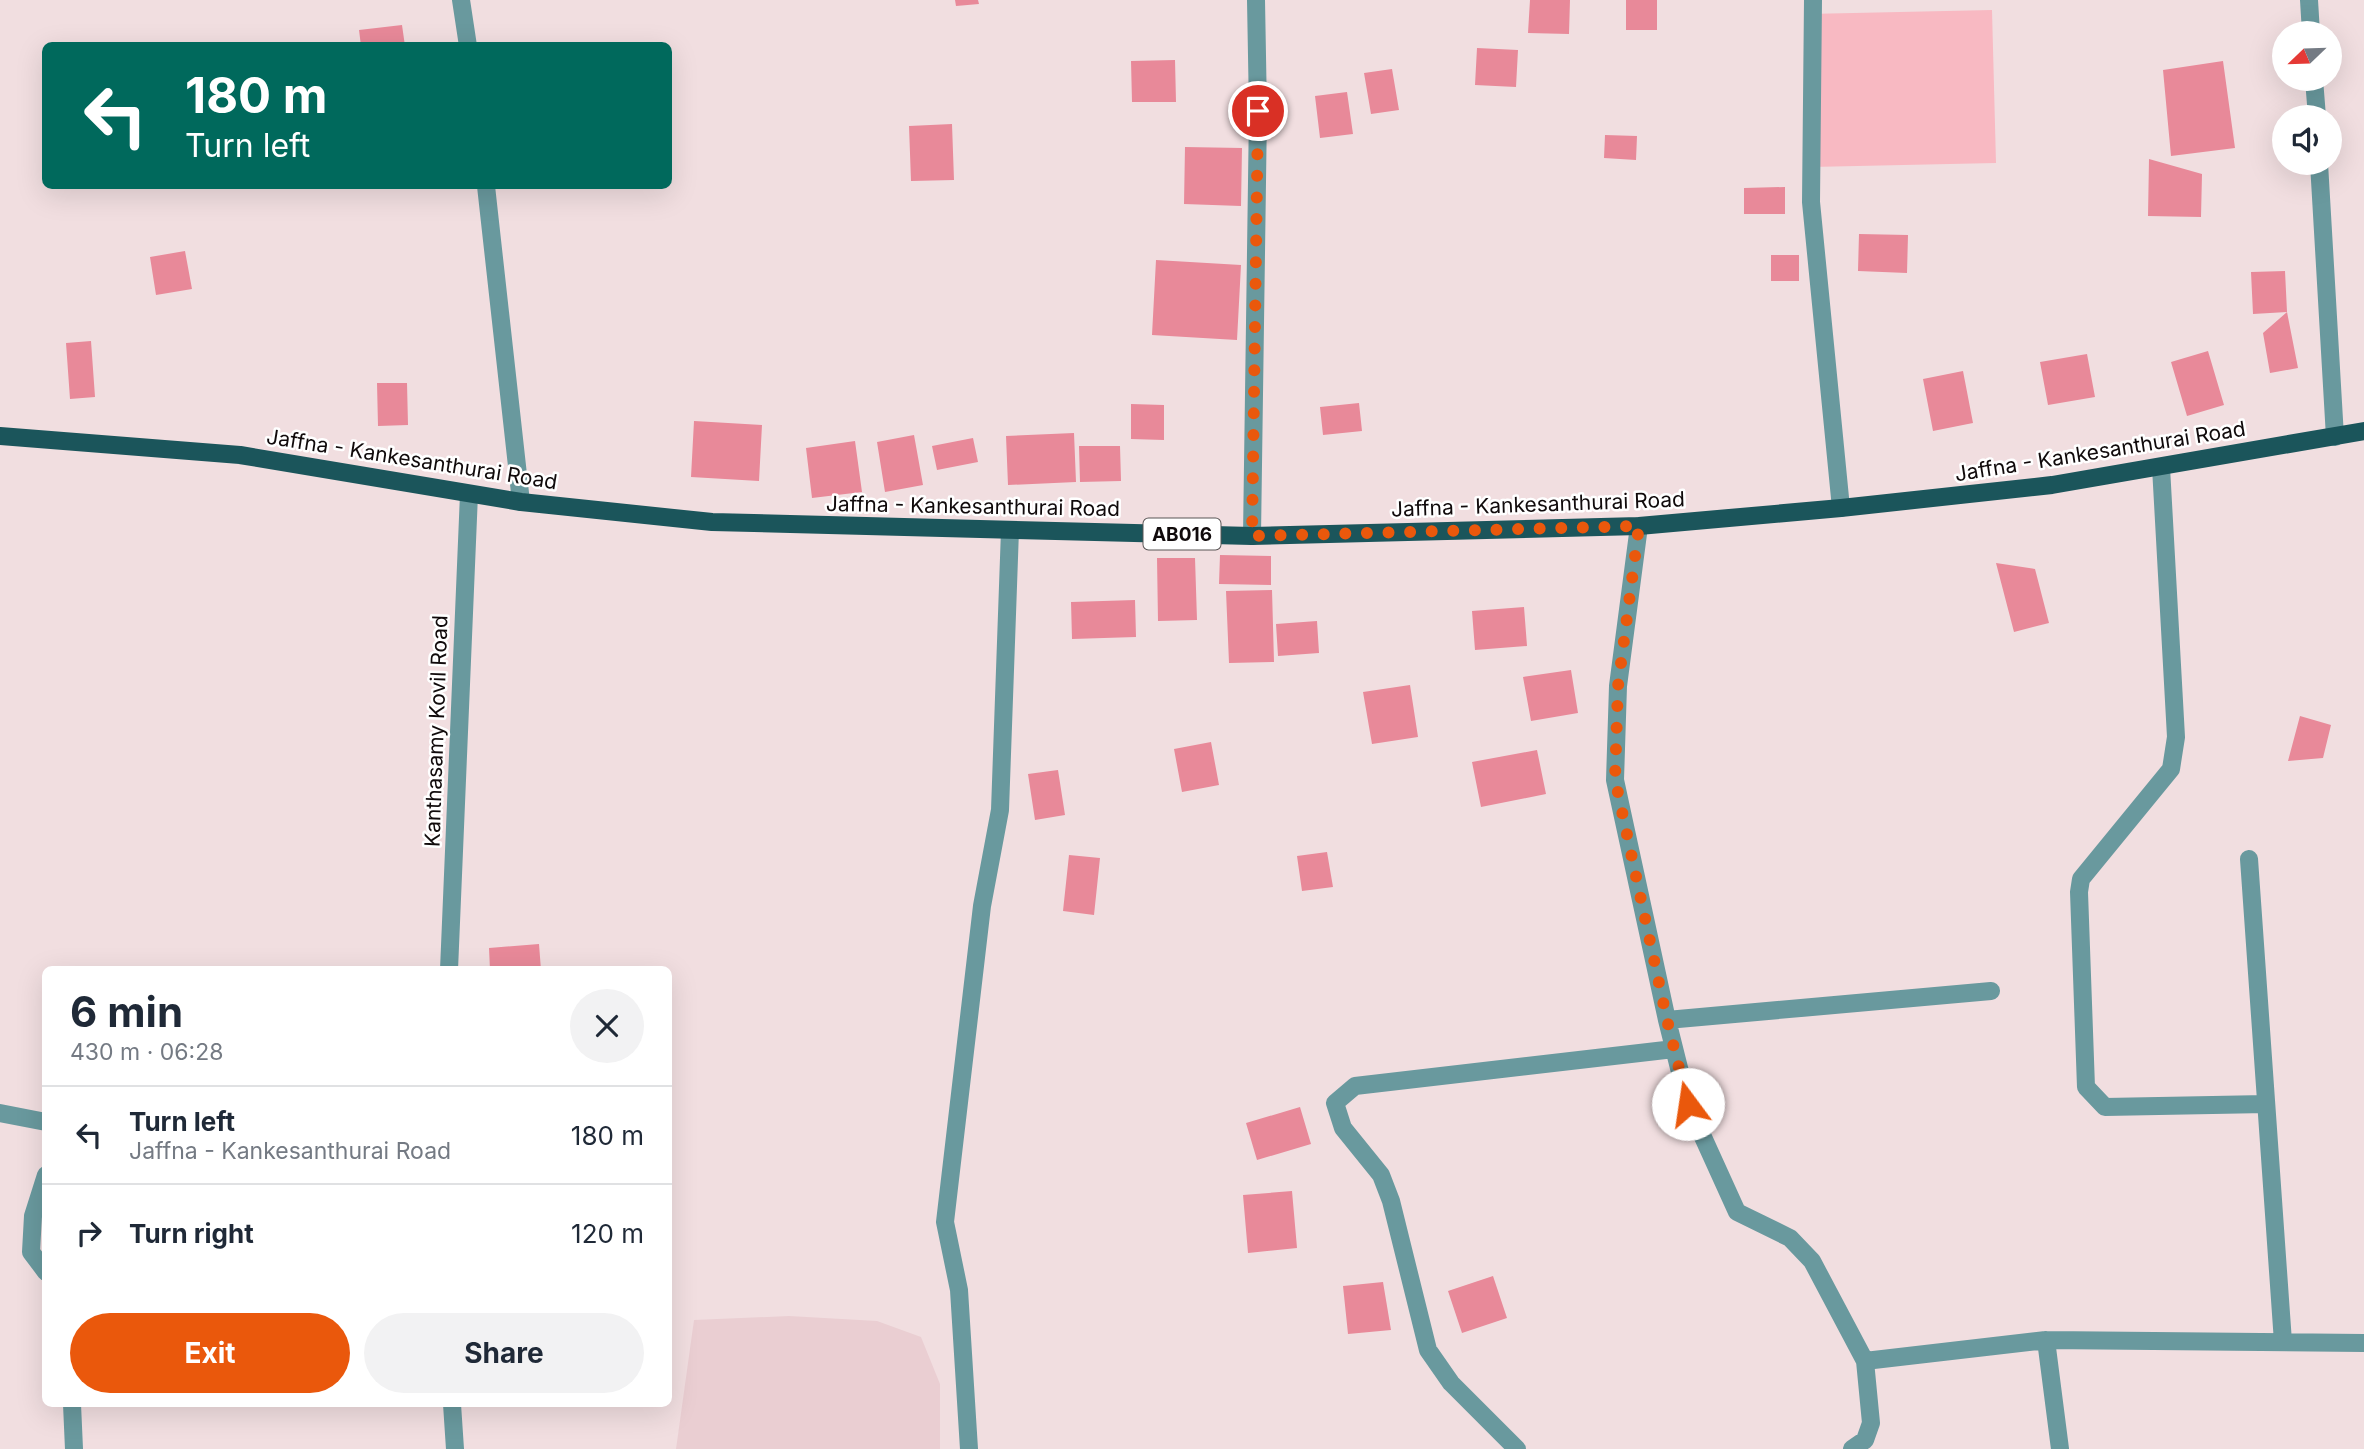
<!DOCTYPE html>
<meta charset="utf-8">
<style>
:root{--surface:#fff;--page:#f2f2f3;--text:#1f2937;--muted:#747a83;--line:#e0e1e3;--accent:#ea580c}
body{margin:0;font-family:Inter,sans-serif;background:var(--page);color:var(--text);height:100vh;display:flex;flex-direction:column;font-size:26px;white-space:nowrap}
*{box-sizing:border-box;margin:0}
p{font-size:23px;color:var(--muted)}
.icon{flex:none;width:38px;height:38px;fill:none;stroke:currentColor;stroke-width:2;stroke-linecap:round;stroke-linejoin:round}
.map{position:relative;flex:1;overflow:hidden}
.details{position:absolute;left:42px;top:966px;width:630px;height:441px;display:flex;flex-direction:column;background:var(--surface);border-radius:10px;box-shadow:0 7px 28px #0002}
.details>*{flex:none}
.hud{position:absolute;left:42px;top:42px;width:630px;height:147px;border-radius:10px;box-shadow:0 7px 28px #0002;background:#00695c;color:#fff;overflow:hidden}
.needle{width:46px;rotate:247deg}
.buttons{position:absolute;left:2272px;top:21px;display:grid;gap:14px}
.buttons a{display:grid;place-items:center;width:70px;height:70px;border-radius:50%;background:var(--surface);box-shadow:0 7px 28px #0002;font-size:35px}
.pin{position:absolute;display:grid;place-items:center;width:60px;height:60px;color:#fff;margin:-30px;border:4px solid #fff;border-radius:50%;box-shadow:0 2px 7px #0007}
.me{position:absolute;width:77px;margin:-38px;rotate:346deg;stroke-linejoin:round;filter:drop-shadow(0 0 5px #0008)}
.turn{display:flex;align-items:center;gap:24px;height:147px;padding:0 28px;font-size:32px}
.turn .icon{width:91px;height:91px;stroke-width:2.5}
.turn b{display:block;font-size:49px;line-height:60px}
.round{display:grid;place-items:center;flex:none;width:74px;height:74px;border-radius:37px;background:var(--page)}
.overview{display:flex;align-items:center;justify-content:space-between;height:119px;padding:0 28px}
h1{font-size:42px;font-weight:700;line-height:52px}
.button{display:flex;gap:14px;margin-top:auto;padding:14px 28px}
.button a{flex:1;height:80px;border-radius:42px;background:var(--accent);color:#fff;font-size:28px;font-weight:700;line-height:80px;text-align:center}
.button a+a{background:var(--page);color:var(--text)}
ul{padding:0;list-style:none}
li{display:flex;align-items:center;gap:21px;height:98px;padding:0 28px;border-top:2px solid var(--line)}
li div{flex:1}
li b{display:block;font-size:26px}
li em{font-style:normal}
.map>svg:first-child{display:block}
.built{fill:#eaced2}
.green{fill:#f8b9c2}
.building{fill:#e88999}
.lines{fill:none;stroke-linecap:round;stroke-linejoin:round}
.minor{stroke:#69999e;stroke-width:18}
.major{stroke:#1b555b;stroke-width:18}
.route{stroke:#ea580c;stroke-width:12;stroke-dasharray:0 21.6}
.labels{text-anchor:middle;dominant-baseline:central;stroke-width:5;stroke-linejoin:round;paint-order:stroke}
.shield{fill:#fff;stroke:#585454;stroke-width:2}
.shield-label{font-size:19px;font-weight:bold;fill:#100a0b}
.street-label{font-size:21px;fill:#100a0b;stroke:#fff}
</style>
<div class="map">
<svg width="2364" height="1449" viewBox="0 0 2364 1449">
<rect width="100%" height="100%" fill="#f1dee0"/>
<path class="built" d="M789 1316 877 1321 921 1337 940 1384V1449H676L694 1320Z"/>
<path class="green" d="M1992 10 1996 163 1811 167 1807 14Z"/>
<path class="building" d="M955 0H978L979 4 956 6Z
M1530 0H1570L1569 34 1528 33Z
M1626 0H1657V30H1626Z
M402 25 405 46H361L359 30Z
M1477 48 1518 50 1516 87 1475 85Z
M1175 60 1176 102H1132L1131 61Z
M2223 61 2235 148 2171 156 2163 70Z
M1392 69 1399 110 1371 114 1364 73Z
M1347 92 1353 134 1320 138 1315 96Z
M952 124 954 180 911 181 909 126Z
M1605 135 1637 136 1636 160 1604 158Z
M1185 147 1242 148 1241 206 1184 204Z
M2149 159 2202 174 2201 217 2148 216Z
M1785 187V214H1744V188Z
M1859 234 1908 235 1907 273 1858 271Z
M185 251 192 289 156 295 150 257Z
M1771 255H1799V281H1771Z
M1156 260 1241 265 1237 340 1152 335Z
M2285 271 2287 312 2253 314 2251 272Z
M2287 312 2298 368 2270 373 2263 333Z
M91 341 95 397 70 399 66 343Z
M2208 351 2224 405 2187 416 2171 362Z
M2087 354 2095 397 2048 405 2040 362Z
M1963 371 1973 423 1933 431 1923 379Z
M377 383H407L408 425 378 426Z
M1359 403 1362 431 1323 435 1320 407Z
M1131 404 1164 405V440L1131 439Z
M694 421 762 425 759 481 691 477Z
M1074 433 1076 482 1008 485 1006 436Z
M914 435 923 485 885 492 877 442Z
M973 438 978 462 937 470 932 446Z
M855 441 862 492 812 498 806 448Z
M1079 446H1120L1121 481 1080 482Z
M1220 555 1271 556V585L1219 584Z
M1157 558H1195L1197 620 1158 621Z
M1996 563 2035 569 2049 623 2014 632Z
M1272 590 1274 662 1229 663 1226 591Z
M1135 600 1136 637 1072 639 1071 602Z
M1524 607 1527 646 1475 650 1472 611Z
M1317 621 1319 653 1278 656 1276 624Z
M1571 670 1578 713 1531 721 1523 677Z
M1410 685 1418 737 1372 744 1363 692Z
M2300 716 2331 725 2323 758 2288 761Z
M1211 742 1219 785 1182 792 1174 749Z
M1537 750 1546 794 1481 807 1472 762Z
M1058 770 1065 815 1035 820 1028 774Z
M1327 852 1333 887 1302 891 1297 856Z
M1069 855 1100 858 1094 915 1063 911Z
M539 944 541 970H490L489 948Z
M1300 1107 1311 1144 1257 1160 1246 1123Z
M1292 1191 1297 1248 1248 1253 1243 1195Z
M1493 1276 1507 1318 1462 1333 1448 1291Z
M1383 1282 1391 1330 1348 1334 1343 1286Z"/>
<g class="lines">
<path class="minor" d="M461 0 468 46
M1813 0 1811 202 1841 508
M2309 0 2311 33
M2314 79 2317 117
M2319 163 2335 437
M486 186 521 502
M2161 467 2176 737 2171 769 2081 879 2079 892 2086 1087 2105 1107 2266 1104
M1639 526 1618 686 1615 780 1667 1020 1688 1104 1737 1212 1790 1238 1812 1261 1865 1361
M1252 536 1258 111 1256 0
M2249 859 2283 1342
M449 970 469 494
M1667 1020 1991 991
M0 1113 46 1122
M46 1175 33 1216 31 1252 46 1272
M2046 1340 2060 1449
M72 1404 74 1449
M452 1404 455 1449
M969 1449 959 1290 945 1222 982 906 1000 810 1010 530
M1517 1449 1451 1383 1428 1350 1391 1201 1381 1175 1343 1128 1335 1103 1355 1086 1674 1049
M1852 1449 1865 1440 1871 1423 1865 1361 2046 1340 2364 1343"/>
<path class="major" d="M0 436 240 455 521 502 712 522 1252 536 1639 526 1841 508 2052 485 2364 431"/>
</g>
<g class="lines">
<path class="route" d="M1258 111 1252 536 1639 526 1618 686 1615 779 1667 1020 1688 1104"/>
</g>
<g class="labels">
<rect class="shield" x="1143.5" y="518.5" width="77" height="31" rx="5"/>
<g class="shield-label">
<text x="1182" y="534">AB016</text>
</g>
<g class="street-label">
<text transform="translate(2100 451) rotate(-9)">Jaffna - Kankesanthurai Road</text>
<text transform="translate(412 459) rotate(9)">Jaffna - Kankesanthurai Road</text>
<text transform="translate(1538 504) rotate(-2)">Jaffna - Kankesanthurai Road</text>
<text transform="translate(973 506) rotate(1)">Jaffna - Kankesanthurai Road</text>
<text transform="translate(436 731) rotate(-88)">Kanthasamy Kovil Road</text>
</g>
</g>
</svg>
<div class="buttons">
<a><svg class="needle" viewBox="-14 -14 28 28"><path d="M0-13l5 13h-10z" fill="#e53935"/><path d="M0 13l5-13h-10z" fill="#747a83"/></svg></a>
<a><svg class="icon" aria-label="sound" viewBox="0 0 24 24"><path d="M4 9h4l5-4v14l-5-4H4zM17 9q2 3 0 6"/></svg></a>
</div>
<div class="pin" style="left:1258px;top:111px;background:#d93025"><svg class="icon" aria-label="arrive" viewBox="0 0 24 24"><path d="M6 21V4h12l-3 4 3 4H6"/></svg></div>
<svg class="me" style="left:1688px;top:1104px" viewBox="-20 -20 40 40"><circle r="19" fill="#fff"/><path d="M0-13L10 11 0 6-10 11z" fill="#ea580c"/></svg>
<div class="hud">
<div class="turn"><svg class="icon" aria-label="left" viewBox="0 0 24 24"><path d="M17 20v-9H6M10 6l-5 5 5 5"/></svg><div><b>180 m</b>Turn left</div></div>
</div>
<section class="details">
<div class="overview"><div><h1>6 min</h1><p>430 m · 06:28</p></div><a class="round"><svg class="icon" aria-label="close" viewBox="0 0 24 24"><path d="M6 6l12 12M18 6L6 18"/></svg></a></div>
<ul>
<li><svg class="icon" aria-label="left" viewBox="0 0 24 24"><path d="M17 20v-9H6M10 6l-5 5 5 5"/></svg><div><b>Turn left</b><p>Jaffna - Kankesanthurai Road</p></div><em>180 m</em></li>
<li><svg class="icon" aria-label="right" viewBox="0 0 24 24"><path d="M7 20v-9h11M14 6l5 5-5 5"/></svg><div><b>Turn right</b></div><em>120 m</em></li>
</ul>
<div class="button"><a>Exit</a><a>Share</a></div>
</section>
</div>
